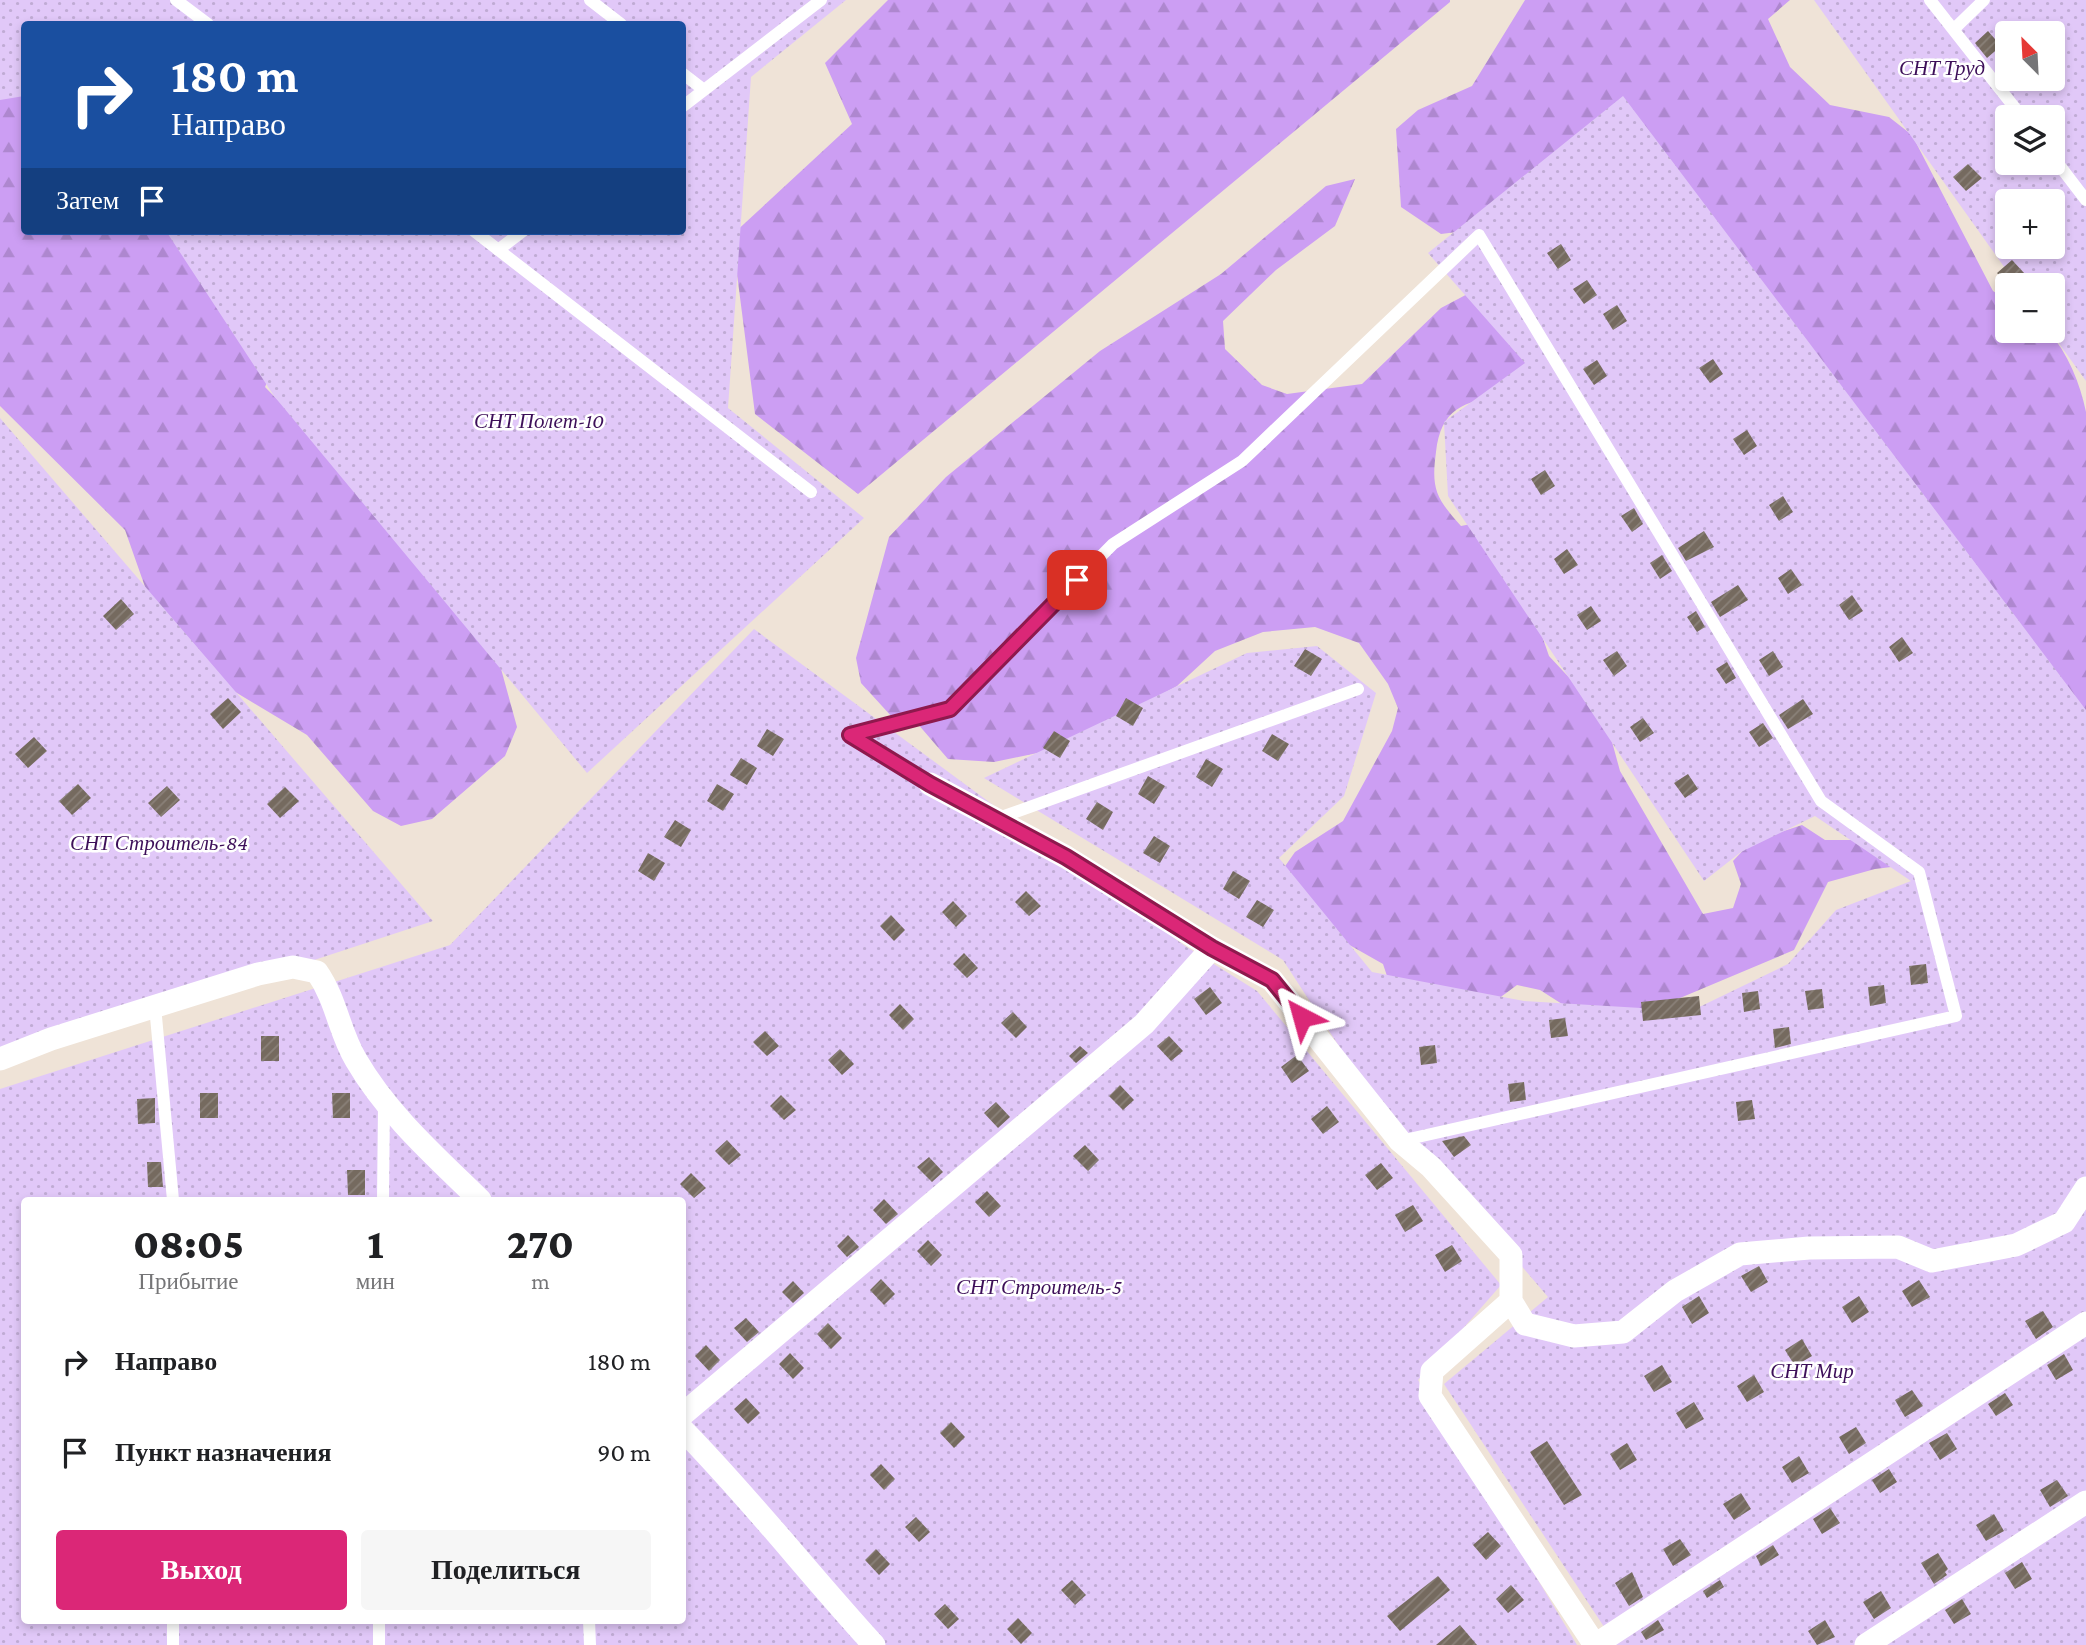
<!DOCTYPE html>
<html lang="ru">
<meta charset="utf-8">
<style>
:root{--surface:#fff;--page:#f6f6f6;--text:#202124;--muted:#757577;--accent:#db2777}
body{margin:0;font-family:"Crimson Pro",serif;background:var(--page);color:var(--text);height:100vh;display:flex;flex-direction:column;font-size:26px;white-space:nowrap}
*{box-sizing:border-box;margin:0}
p{font-size:23px;color:var(--muted)}
.icon{flex:none;width:38px;height:38px;fill:none;stroke:currentColor;stroke-width:2;stroke-linecap:round;stroke-linejoin:round}
.map{position:relative;flex:1;overflow:hidden}
.sheet{position:absolute;left:21px;top:1197px;width:665px;height:427px;display:flex;flex-direction:column;background:var(--surface);border-radius:7px;box-shadow:0 4px 10px #0003}
.sheet>*{flex:none}
.banner{position:absolute;left:21px;top:21px;width:665px;height:214px;border-radius:7px;box-shadow:0 4px 10px #0003;background:#1a4fa0;color:#fff;overflow:hidden}
.needle{width:46px;rotate:336deg}
.controls{position:absolute;left:1995px;top:21px;display:grid;gap:14px}
.controls a{display:grid;place-items:center;width:70px;height:70px;border-radius:7px;background:var(--surface);box-shadow:0 4px 10px #0003;font-size:35px}
.pin{position:absolute;display:grid;place-items:center;width:60px;height:60px;color:#fff;margin:-30px;border-radius:14px;box-shadow:0 4px 10px #0006}
.me{position:absolute;width:77px;margin:-38px;rotate:321deg;stroke-linejoin:round;filter:drop-shadow(0 0 5px #0008)}
.turn{display:flex;align-items:center;gap:24px;height:147px;padding:0 35px;font-size:32px}
.turn .icon{width:91px;height:91px;stroke-width:2.5}
.turn b{display:block;font-size:49px;line-height:60px}
.then{display:flex;align-items:center;height:66px;padding:0 35px;background:#0003;gap:14px;font-size:26px}
.eta{display:flex;justify-content:space-evenly;align-items:center;height:119px;text-align:center}
.eta b{font-size:42px;font-weight:800;line-height:49px}
.button{display:flex;gap:14px;margin-top:auto;padding:14px 35px}
.button a{flex:1;height:80px;border-radius:7px;background:var(--accent);color:#fff;font-size:28px;font-weight:800;line-height:80px;text-align:center}
.button a+a{background:var(--page);color:var(--text)}
ul{padding:0;list-style:none}
li{display:flex;align-items:center;gap:21px;height:91px;padding:0 35px}
li div{flex:1}
li b{display:block;font-size:26px}
li em{font-style:normal}
.map>svg:first-child{display:block}
.forest{fill:url(#forest-firs)}
.garden{fill:url(#garden-dots);fill-rule:evenodd}
.building{fill:url(#building-hatch)}
.lines{fill:none;stroke-linecap:round;stroke-linejoin:round}
.service{stroke:#fff;stroke-width:12}
.minor{stroke:#fff;stroke-width:23}
.route-casing{stroke:#8e194d;stroke-width:18}
.route{stroke:#db2777;stroke-width:12}
.labels{text-anchor:middle;dominant-baseline:central;stroke-width:5;stroke-linejoin:round;paint-order:stroke}
.park-label{font-size:21px;font-style:italic;fill:#3d0f59;stroke:#fff}
</style>
<div class="map">
<svg width="2086" height="1645" viewBox="0 0 2086 1645">
<defs>
<pattern id="forest-firs" width="22" height="20" patternUnits="userSpaceOnUse" patternTransform="scale(1.75)"><rect width="22" height="20" fill="#cc9ef3"/><path d="M5 1l3.5 6h-7zM16 11l3.5 6h-7z" fill="#ae87cf"/></pattern>
<pattern id="garden-dots" width="8" height="8" patternUnits="userSpaceOnUse" patternTransform="scale(1.75)"><rect width="8" height="8" fill="#e1c8f8"/><path d="M2 2h.1M6 6h.1" fill="none" stroke="#c0abd4" stroke-width="1.8" stroke-linecap="round"/></pattern>
<pattern id="building-hatch" width="6" height="6" patternUnits="userSpaceOnUse" patternTransform="scale(1.75)"><rect width="6" height="6" fill="#756a5f"/><path d="M-1 1l2-2M0 6l6-6M5 7l2-2" fill="none" stroke="#8a8179"/></pattern>
</defs>
<rect width="100%" height="100%" fill="#efe3d7"/>
<path class="forest" d="M888 0H1450V2L858 494 755 414 732 235 852 124 825 63Z
M1525 0H1790L1768 19 1790 67 1830 105 1889 117 1912 135 1993 291 2007 300V331H2048C2068 353 2080 383 2086 412V1173L2063 1204 2004 1238 1910 1244 1851 1235 1765 1240 1723 1179 1818 1159 1891 1091 1874 1060V1036L1894 1016 1964 981 1998 939 1984 898 1924 863 1875 869 1828 882 1794 950 1661 1006 1584 1018 1540 990 1517 985C1479 1014 1435 1040 1385 1036L1377 1011 1391 988 1383 964 1300 917 1281 872 1295 852 1343 821 1392 731 1398 708 1388 684 1359 643 1315 627 1263 632 1215 651 1177 686 1066 747 994 762 948 759 917 723 892 717 861 683 856 658 889 537 946 477 1100 351 1221 274 1326 186 1355 179 1335 226 1276 270 1223 321 1225 349 1262 385 1287 394 1362 384 1441 308 1492 281 1543 308 1574 307 1600 317 1628 361 1598 438 1551 465 1528 462 1504 396C1463 401 1441 409 1436 452 1431 489 1436 498 1461 526L1486 521 1508 538 1549 656 1605 716 1620 771 1703 914 1733 908 1741 884 1733 861 1751 842 1802 825 1825 840H1853L1874 822 1942 702 1947 677 1933 605 1949 558 1941 536 1922 551 1899 549 1882 534 1777 346 1671 201 1615 153 1592 143 1564 153 1465 231 1441 234 1401 207 1396 129 1418 110 1472 86Z
M0 26 24 47V231H174L278 357 265 387 350 474 492 636 517 727 505 756 432 819 401 826 373 811 307 735 227 687 156 618 125 530 0 406Z"/>
<path class="garden" d="M0 0H846L751 77 728 408 864 518 587 773 274 396 166 231H682V24H24V96L0 100Z
M1814 0H2086V381L2050 331H2053V285H2017ZM2007 33H2053V79H2007ZM2007 117H2053V163H2007ZM2007 201H2053V247H2007Z
M1623 96 2086 710V1645H1616L1444 1384 1548 1297 1355 1071 1283 960 984 778 1247 653 1317 646 1376 693 1344 796 1279 858 1372 972 1524 1001 1691 1011 1788 964 1836 910 1911 881 1815 816 1741 852 1704 881 1448 496 1444 422 1525 363 1428 253Z
M0 418 433 921 0 1063Z
M754 629 1185 946 1257 991 1501 1285 1418 1380 1577 1645H0V1089L450 945ZM24 1200H682V1620H24Z"/>
<path class="building" d="M1988 31 2001 46 1987 58 1975 43Z
M1968 164 1982 178 1966 191 1953 177Z
M1561 244 1571 260 1558 269 1547 253Z
M2012 260 2025 274 2012 285H2008L1997 273Z
M1587 280 1597 295 1584 304 1573 289Z
M1617 305 1627 321 1613 330 1603 314Z
M1713 359 1723 374 1710 383 1699 368Z
M1597 360 1607 376 1594 385 1583 369Z
M1747 430 1757 446 1744 455 1733 439Z
M1545 470 1555 486 1541 495 1531 479Z
M1783 496 1793 512 1779 521 1769 505Z
M1634 508 1643 524 1632 532 1621 516Z
M1704 531 1714 547 1686 561 1678 548Z
M1567 549 1578 565 1564 574 1554 559Z
M1662 555 1672 571 1660 579 1650 563Z
M1791 569 1802 585 1788 594 1778 578Z
M1738 585 1748 600 1720 617 1711 602Z
M1852 595 1863 611 1849 620 1839 605Z
M121 599 134 614 116 630 103 616Z
M1591 606 1601 621 1587 630 1577 615Z
M1696 611 1705 627 1697 632 1687 617Z
M1902 637 1913 653 1899 662 1889 647Z
M1305 649 1322 659 1311 676 1294 666Z
M1617 651 1627 666 1614 676 1603 660Z
M1773 651 1783 667 1769 676 1759 660Z
M1727 662 1736 678 1726 684 1716 669Z
M228 698 241 712 223 729 210 714Z
M1126 698 1143 708 1133 726 1116 716Z
M1803 699 1813 714 1788 729 1779 715Z
M1643 718 1654 733 1640 742 1630 727Z
M1763 723 1773 738 1759 747 1749 732Z
M767 729 784 739 773 756 757 746Z
M1054 731 1070 741 1060 758 1043 748Z
M1272 734 1289 744 1278 761 1262 751Z
M34 737 47 751 28 768 15 754Z
M741 758 757 768 747 785 730 775Z
M1206 759 1223 769 1212 787 1196 777Z
M1688 774 1698 789 1685 798 1674 783Z
M1148 776 1165 786 1154 804 1138 794Z
M78 784 91 798 72 815 59 801Z
M717 784 734 794 723 811 707 801Z
M167 786 180 800 161 817 148 803Z
M285 787 299 801 280 818 267 804Z
M1097 802 1113 812 1103 830 1086 819Z
M675 820 691 830 681 847 664 837Z
M1154 836 1170 846 1160 863 1143 853Z
M648 853 665 863 654 881 638 871Z
M1233 871 1250 881 1239 899 1223 889Z
M1026 891 1041 906 1029 916 1015 902Z
M1257 900 1274 910 1263 927 1246 917Z
M953 901 967 916 956 927 942 912Z
M891 915 905 930 894 941 880 926Z
M964 953 978 968 967 978 953 964Z
M1926 964 1928 983 1911 985 1909 966Z
M1884 985 1886 1003 1870 1006 1868 987Z
M1210 987 1222 1003 1206 1015 1194 999Z
M1822 989 1824 1008 1808 1010 1805 991Z
M1758 991 1760 1009 1744 1012 1742 993Z
M1699 996 1701 1015 1643 1021 1641 1002Z
M900 1004 914 1019 903 1030 889 1015Z
M1013 1012 1027 1027 1016 1038 1001 1023Z
M1565 1018 1568 1036 1551 1038 1549 1020Z
M1789 1027 1791 1044 1775 1048 1773 1029Z
M765 1031 779 1046 767 1056 753 1042Z
M261 1036H279V1061H261Z
M1169 1036 1183 1051 1171 1061 1157 1046Z
M1435 1045 1437 1063 1421 1065 1419 1047Z
M1080 1046 1088 1053 1076 1063 1069 1056Z
M840 1049 854 1064 842 1075 828 1060Z
M1297 1055 1309 1071 1292 1083 1281 1067Z
M1524 1082 1526 1100 1510 1102 1508 1084Z
M1120 1085 1134 1100 1123 1110 1109 1096Z
M200 1093H218V1118H200Z
M332 1093H350V1118H333Z
M781 1095 796 1110 784 1120 770 1106Z
M155 1098V1123L138 1124 137 1099Z
M1752 1100 1755 1119 1738 1121 1736 1102Z
M996 1102 1010 1117 998 1128 984 1113Z
M1327 1106 1339 1122 1323 1134 1311 1119Z
M1464 1136 1471 1145 1454 1157 1442 1141Z
M727 1140 741 1155 729 1165 715 1151Z
M1085 1145 1099 1160 1088 1171 1073 1156Z
M929 1157 943 1172 932 1182 917 1167Z
M147 1162H161L163 1187H148Z
M1381 1163 1393 1178 1377 1190 1365 1175Z
M347 1170H365V1195H348Z
M691 1173 706 1188 694 1198 680 1184Z
M987 1191 1001 1206 989 1217 975 1202Z
M884 1199 898 1214 886 1224 873 1210Z
M1413 1205 1423 1221 1405 1232 1395 1215Z
M848 1235 859 1247 847 1257 837 1246Z
M928 1240 942 1255 931 1266 917 1251Z
M1452 1245 1462 1261 1445 1272 1435 1255Z
M1759 1266 1768 1282 1751 1292 1741 1276Z
M881 1279 895 1294 884 1305 870 1290Z
M1919 1280 1930 1297 1912 1307 1902 1291Z
M793 1281 804 1293 793 1303 782 1292Z
M1699 1296 1709 1313 1692 1324 1682 1307Z
M1859 1296 1869 1312 1852 1323 1842 1307Z
M2043 1311 2053 1327 2036 1339 2025 1321Z
M746 1318 759 1332 747 1342 734 1328Z
M828 1323 842 1338 831 1349 817 1334Z
M1802 1339 1812 1356 1795 1366 1785 1350Z
M706 1345 720 1360 709 1371 695 1356Z
M790 1353 804 1368 793 1379 779 1364Z
M2064 1354 2073 1370 2056 1380 2047 1365Z
M1662 1365 1672 1382 1654 1392 1644 1376Z
M1754 1375 1764 1392 1747 1402 1737 1386Z
M1912 1390 1923 1406 1905 1417 1895 1400Z
M2005 1393 2013 1405 1996 1416 1988 1404Z
M746 1398 760 1413 748 1424 734 1409Z
M1694 1402 1704 1419 1686 1429 1676 1413Z
M951 1422 965 1437 954 1448 940 1433Z
M1856 1427 1866 1443 1849 1454 1839 1437Z
M1947 1433 1957 1449 1940 1460 1929 1443Z
M1547 1441 1582 1495 1564 1505 1530 1452Z
M1627 1443 1637 1460 1620 1470 1610 1454Z
M1799 1456 1809 1473 1792 1483 1782 1467Z
M881 1464 895 1479 884 1490 870 1475Z
M1889 1469 1897 1482 1880 1493 1872 1480Z
M2057 1480 2068 1496 2050 1507 2040 1490Z
M1741 1493 1751 1509 1734 1520 1723 1504Z
M1830 1508 1840 1523 1822 1534 1813 1519Z
M1994 1514 2004 1531 1986 1541 1976 1525Z
M916 1517 930 1532 919 1542 905 1527Z
M1488 1532 1501 1546 1486 1560 1473 1545Z
M1680 1539 1691 1555 1673 1566 1663 1549Z
M1773 1545 1779 1555 1761 1566 1756 1556Z
M876 1549 890 1564 879 1575 865 1560Z
M1938 1553 1948 1569 1945 1572 1947 1575 1934 1584 1921 1563Z
M2022 1562 2032 1579 2015 1589 2005 1573Z
M1632 1572 1643 1597 1629 1606 1615 1583Z
M1438 1576 1450 1590 1400 1631 1387 1616Z
M1072 1580 1086 1595 1075 1605 1061 1590Z
M1720 1580 1724 1587 1707 1598 1703 1591Z
M1511 1585 1524 1600 1508 1613 1496 1599Z
M1881 1591 1891 1608 1874 1619 1863 1602Z
M1962 1599 1971 1614 1954 1624 1945 1610Z
M945 1604 959 1619 948 1629 934 1614Z
M1018 1618 1032 1633 1021 1644 1007 1629Z
M1658 1620 1664 1630 1646 1640 1641 1632Z
M1825 1620 1835 1637 1817 1645 1808 1631Z
M1460 1625 1477 1645H1436Z"/>
<g class="lines">
<path class="service" d="M176 0 208 24
M590 0 621 24
M1930 0 2022 117
M1954 29 1984 0
M682 73 704 90
M682 107 821 0
M2053 157 2086 200
M474 231 811 492
M498 250 523 231
M930 784 850 735 950 709 1113 544 1242 461 1479 235 1821 801 1919 872 1956 1016 1400 1141
M996 819 1358 689
M155 1006 173 1200
M383 1200 384 1105
M173 1620V1645
M589 1620 590 1645
M379 1645V1620"/>
<path class="minor" d="M930 784 1066 857 1212 948
M0 1059 51 1039 258 974 293 967 317 972C337 1001 339 1032 356 1060 388 1115 435 1156 480 1200
M1511 1301 1525 1324 1574 1336 1623 1332 1675 1291 1740 1254 1809 1248 1898 1247 1932 1261 2016 1245 2064 1222 2086 1188
M682 1415 1144 1024 1212 948 1272 980 1400 1141 1431 1167 1511 1255V1301L1432 1371 1430 1396 1595 1645
M682 1429C750 1498 809 1574 874 1645
M1595 1645 2086 1323
M1866 1645 2086 1502"/>
</g>
<g class="lines">
<g class="route-casing">
<path id="route" d="M1077 580 950 709 850 735 930 784 1066 857 1212 948 1272 980 1302 1017"/>
</g>
<use href="#route" class="route"/>
</g>
<g class="labels">
<g class="park-label">
<text x="1942" y="68">СНТ Труд</text>
<text x="539" y="421">СНТ Полет-10</text>
<text x="159" y="843">СНТ Строитель-84</text>
<text x="1039" y="1287">СНТ Строитель-5</text>
<text x="1812" y="1371">СНТ Мир</text>
</g>
</g>
</svg>
<div class="controls">
<a><svg class="needle" viewBox="-14 -14 28 28"><path d="M0-13l5 13h-10z" fill="#e53935"/><path d="M0 13l5-13h-10z" fill="#757577"/></svg></a>
<a><svg class="icon" aria-label="layers" viewBox="0 0 24 24"><path d="M12 4l9 5-9 5-9-5zM3 14l9 5 9-5"/></svg></a>
<a>+</a>
<a>−</a>
</div>
<div class="pin" style="left:1077px;top:580px;background:#d93025"><svg class="icon" aria-label="arrive" viewBox="0 0 24 24"><path d="M6 21V4h12l-3 4 3 4H6"/></svg></div>
<svg class="me" style="left:1302px;top:1017px" viewBox="-20 -20 40 40"><path d="M0-17L14 15 0 8-14 15z" fill="#db2777" stroke="#fff" stroke-width="4"/></svg>
<div class="banner">
<div class="turn"><svg class="icon" aria-label="right" viewBox="0 0 24 24"><path d="M7 20v-9h11M14 6l5 5-5 5"/></svg><div><b>180 m</b>Направо</div></div>
<div class="then">Затем<svg class="icon" aria-label="arrive" viewBox="0 0 24 24"><path d="M6 21V4h12l-3 4 3 4H6"/></svg></div>
</div>
<section class="sheet">
<div class="eta">
<div><b>08:05</b><p>Прибытие</p></div>
<div><b>1</b><p>мин</p></div>
<div><b>270</b><p>m</p></div>
</div>
<ul>
<li><svg class="icon" aria-label="right" viewBox="0 0 24 24"><path d="M7 20v-9h11M14 6l5 5-5 5"/></svg><div><b>Направо</b></div><em>180 m</em></li>
<li><svg class="icon" aria-label="arrive" viewBox="0 0 24 24"><path d="M6 21V4h12l-3 4 3 4H6"/></svg><div><b>Пункт назначения</b></div><em>90 m</em></li>
</ul>
<div class="button"><a>Выход</a><a>Поделиться</a></div>
</section>
</div>
